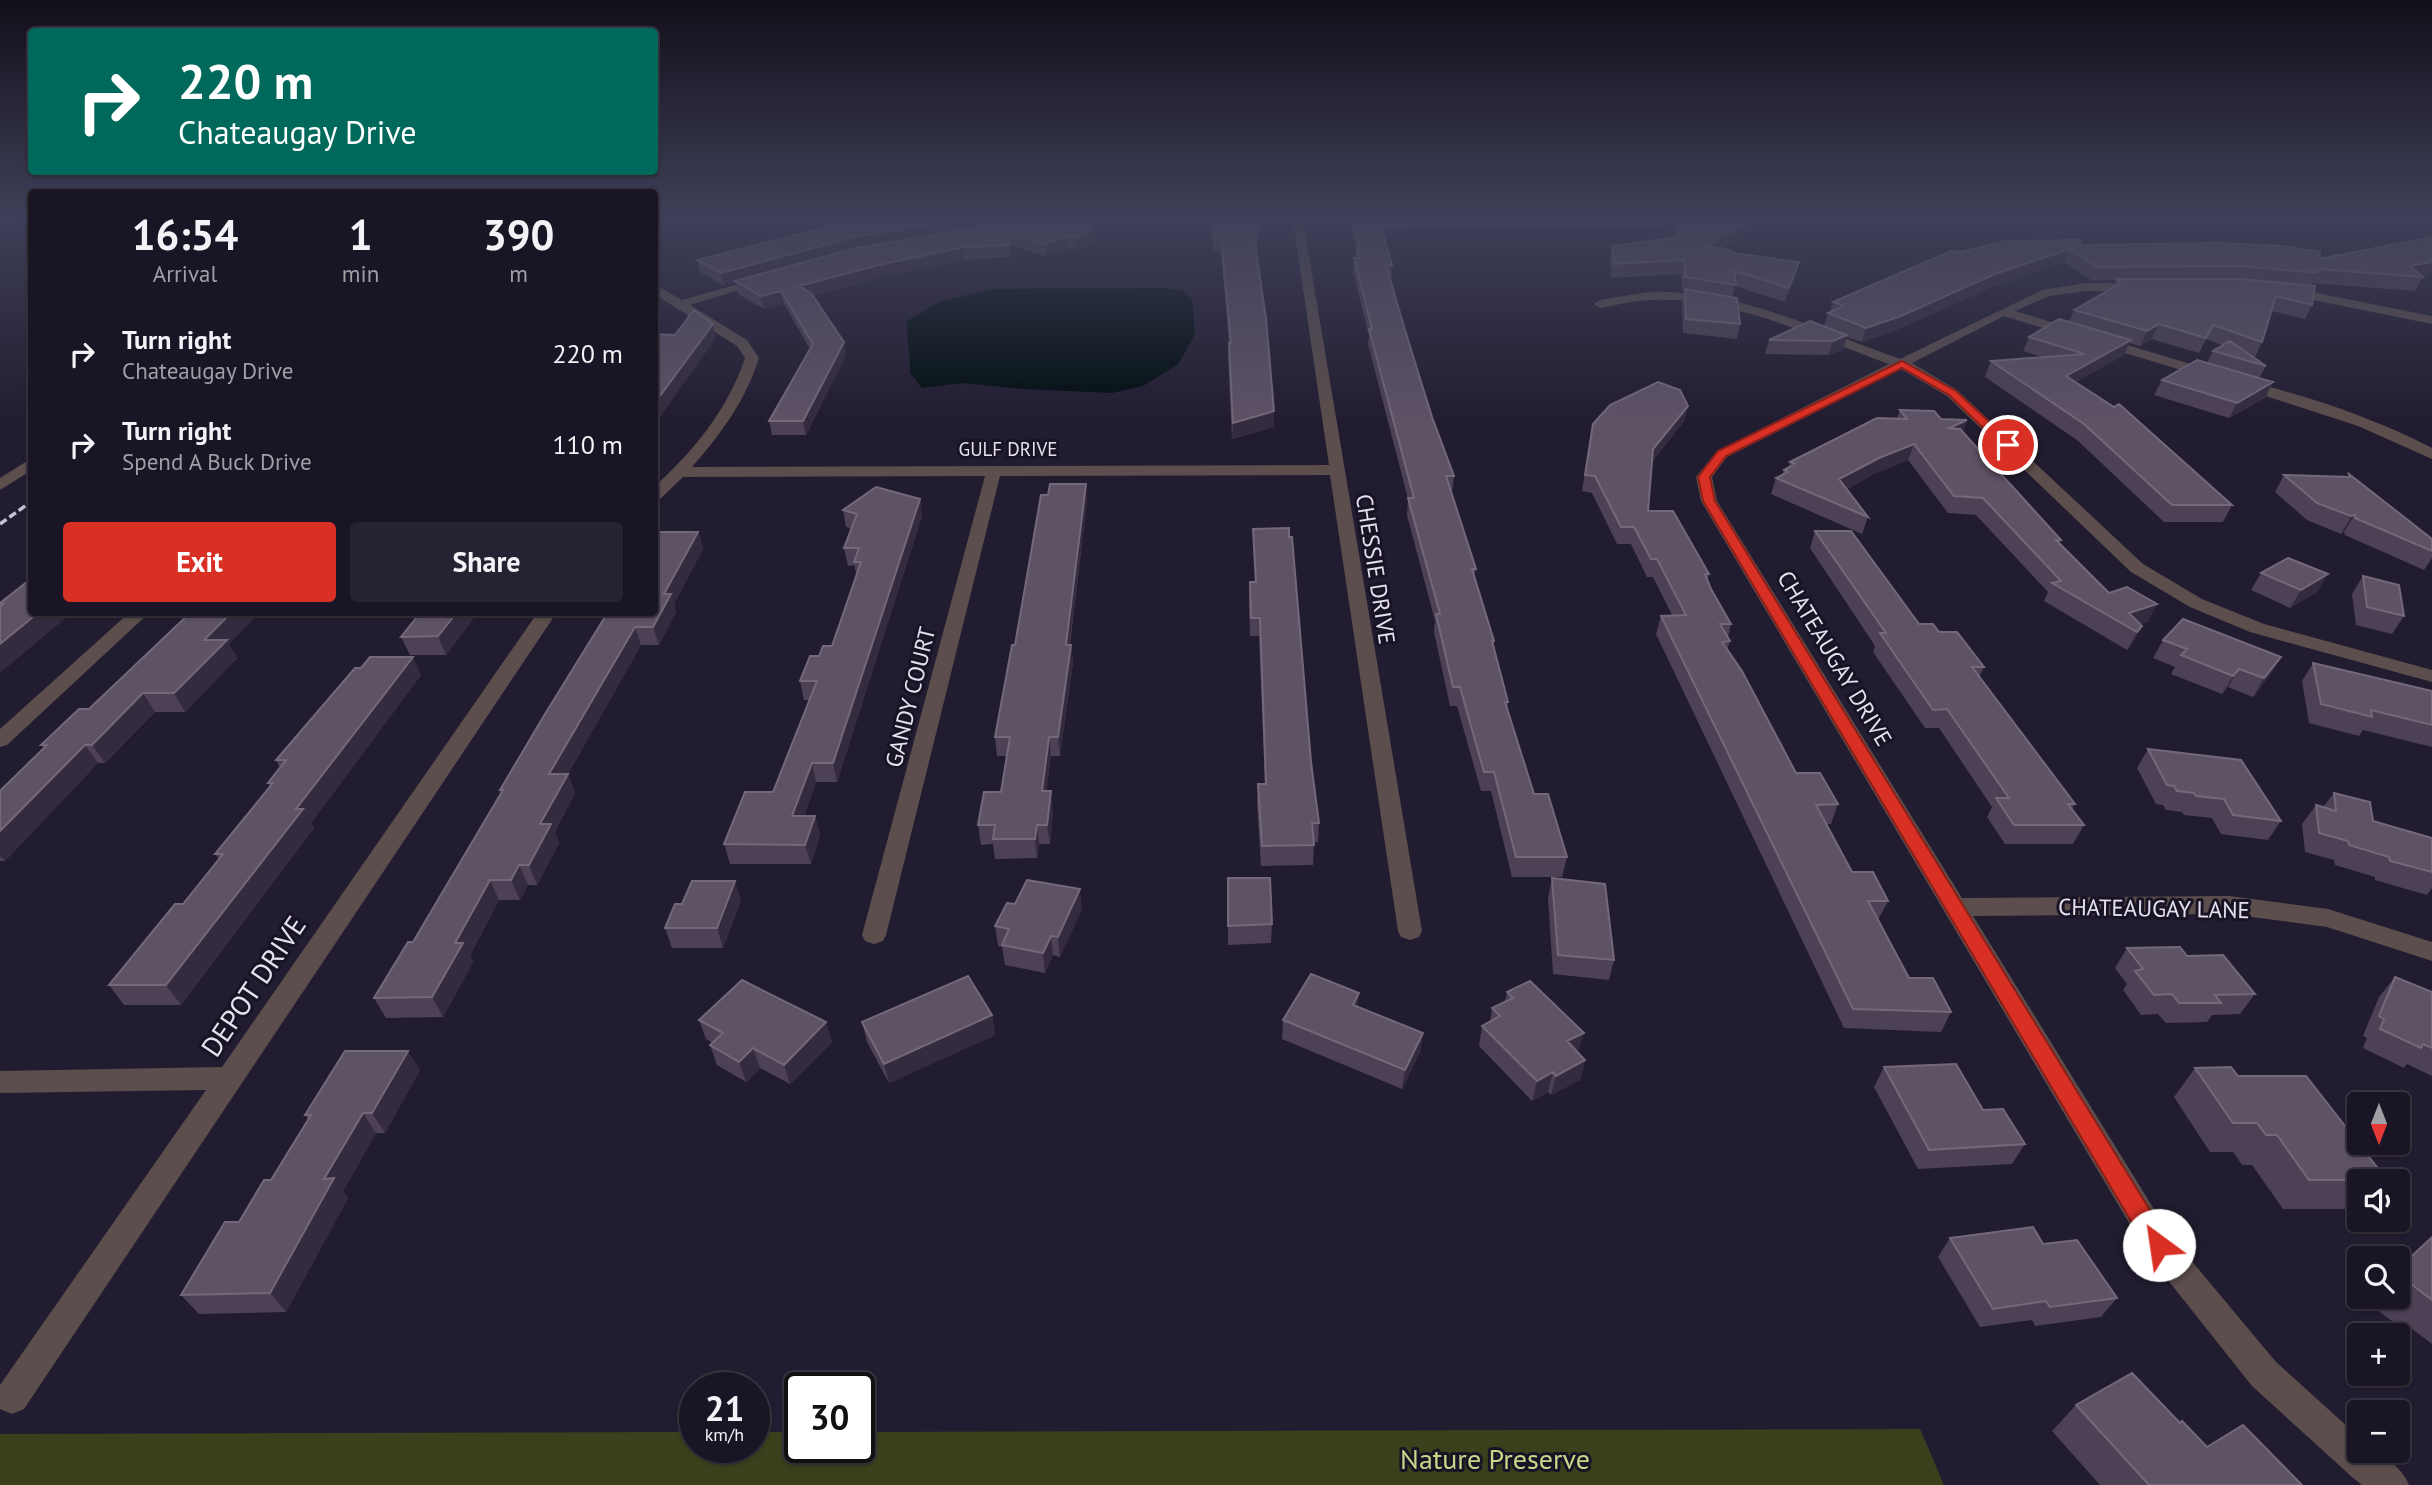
<!DOCTYPE html>
<meta charset="utf-8">
<style>
:root{--surface:#1a1524;--page:#272231;--text:#f1f3f6;--muted:#9f9fa6;--line:#383441;--accent:#d93025}
body{margin:0;font-family:"PT Sans",sans-serif;background:var(--page);color:var(--text);height:100vh;display:flex;flex-direction:column;font-size:26px;white-space:nowrap}
*{box-sizing:border-box;margin:0}
p{font-size:23px;color:var(--muted)}
.icon{flex:none;width:38px;height:38px;fill:none;stroke:currentColor;stroke-width:2;stroke-linecap:round;stroke-linejoin:round}
.map{position:relative;flex:1;overflow:hidden}
.sheet{position:absolute;left:28px;top:189px;width:630px;height:427px;display:flex;flex-direction:column;background:var(--surface);border-radius:7px;box-shadow:0 2px 5px #0004,0 0 0 2px var(--line)}
.sheet>*{flex:none}
.top-card{position:absolute;left:28px;top:28px;width:630px;height:147px;border-radius:7px;box-shadow:0 2px 5px #0004,0 0 0 2px var(--line);background:#00695c;color:#fff;overflow:hidden}
.needle{width:46px;rotate:180deg}
.tools{position:absolute;left:2347px;top:1092px;display:grid;gap:14px}
.tools a{display:grid;place-items:center;width:63px;height:63px;border-radius:7px;background:var(--surface);box-shadow:0 2px 5px #0004,0 0 0 2px var(--line);font-size:35px}
.speed{position:absolute;left:679px;top:1372px;display:flex;gap:14px;font-size:35px;font-weight:700;text-align:center}
.speed>*{display:grid;place-content:center;width:91px;height:91px;border-radius:50%;background:var(--surface);box-shadow:0 2px 5px #0004,0 0 0 2px var(--line);line-height:1}
.speed small{font-size:18px;font-weight:400}
.speed .limit{border:4px solid #111;border-radius:10px;background:#fff;color:#111}
.pin{position:absolute;display:grid;place-items:center;width:60px;height:60px;color:#fff;margin:-30px;border:4px solid #fff;border-radius:50%;box-shadow:0 2px 7px #0007}
.me{position:absolute;width:77px;margin:-38px;rotate:329deg;stroke-linejoin:round;filter:drop-shadow(0 0 5px #0008)}
.turn{display:flex;align-items:center;gap:24px;height:147px;padding:0 35px;font-size:32px}
.turn .icon{width:91px;height:91px;stroke-width:2.5}
.turn b{display:block;font-size:49px;line-height:60px}
.eta{display:flex;justify-content:space-evenly;align-items:center;height:119px;text-align:center}
.eta b{font-size:42px;font-weight:700;line-height:49px}
.action{display:flex;gap:14px;margin-top:auto;padding:14px 35px}
.action a{flex:1;height:80px;border-radius:7px;background:var(--accent);color:#fff;font-size:28px;font-weight:700;line-height:80px;text-align:center}
.action a+a{background:var(--page);color:var(--text)}
ul{padding:0;list-style:none}
li{display:flex;align-items:center;gap:21px;height:91px;padding:0 35px}
li div{flex:1}
li b{display:block;font-size:26px}
li em{font-style:normal}
.map>svg:first-child{display:block}
.green{fill:#3a401c}
.water{fill:#000d0f}
.lines{fill:none;stroke-linecap:round;stroke-linejoin:round}
.minor{fill:#5b4e4c;fill-rule:evenodd}
.tertiary{fill:#5b4e4c;fill-rule:evenodd}
.rail{stroke:#c4c0cf;stroke-width:3.5;stroke-dasharray:8 3.5;stroke-linecap:butt}
.wall{fill:#4d4155}
.shaded-wall{fill:#352b3f}
.building{fill:#5e5265;stroke:#73697b;stroke-width:2}
.route{fill:#d93025;stroke:#8d1f18;stroke-width:2}
.labels{text-anchor:middle;dominant-baseline:central;stroke-width:6;stroke-linejoin:round;paint-order:stroke}
.far-street-label{font-size:19px;fill:#e5e1ef;stroke:#191326}
.street-label{font-size:23px;fill:#e5e1ef;stroke:#191326}
.near-street-label{font-size:28px;fill:#e5e1ef;stroke:#191326}
.near-park-label{font-size:28px;fill:#c9d689;stroke:#191326}
</style>
<div class="map">
<svg width="2432" height="1485" viewBox="0 0 2432 1485">
<rect width="100%" height="100%" fill="#221c30"/>
<path class="green" d="M1920 1429 1944 1485H0V1434L695 1432V1447H754V1432H800V1447H859V1432Z"/>
<path class="water" d="M1166 288 1182 291 1192 299 1195 335 1178 364 1143 386 1112 393 1022 389 963 383 922 388 910 373C911 355 906 339 907 321L939 302 993 289Z"/>
<g class="lines">
<path class="minor" d="M1292 214H1302L1422 931 1419 937 1410 940 1401 937 1398 931 1330 475 1000 476 886 935 883 941 874 944 865 941 862 935 985 476 683 477 660 499 654 501V487C694 451 728 409 745 358L737 346 654 294V284L682 300 763 277 769 281 690 305 747 340 759 358C746 400 721 434 692 467L1329 465Z
M2086 283H2139L2145 287 2139 291H2086L2049 296 2015 311 2217 372V378H2207L2004 316 1912 363 1957 390 2143 564 2202 599 2264 624 2432 670V682L2250 632 2190 607 2131 572 1947 396 1901 369 1727 457 1712 477 1717 501 1962 898 2229 896 2328 909 2432 942V961L2327 927 2229 914 1973 916 2170 1235 2276 1362 2359 1437V1451C2380 1451 2401 1465 2409 1485H2362L2352 1477 2252 1386 2148 1255 1701 501 1696 477 1717 451 1889 364C1816 338 1731 296 1653 300 1635 300 1617 305 1600 308L1594 304 1600 300C1617 298 1635 293 1653 292 1735 289 1824 332 1900 359L2042 290Z
M2287 287 2432 316V324L2283 294V288Z
M2243 380C2308 396 2373 417 2432 448V459L2358 426 2238 387V381Z
M130 612H150L7 745 0 747V729Z
M538 612H557L24 1409 12 1414 0 1409V1385L206 1090 0 1093V1071L222 1067Z"/>
<path class="tertiary" d="M32 458V470L0 490V478Z"/>
<path class="rail" d="M0 524 32 501"/>
</g>
<path class="wall" d="M877 214H1085L1093 230 1094 242 1075 250 1067 248 1046 256 1009 245 1010 257 965 260 881 277 813 296 846 355 806 435H772L769 421 810 349 784 304 764 309 738 294 736 282 724 286 700 272 697 260Z
M1216 214 1260 220V233H1257L1256 252 1274 427 1232 439 1228 358 1229 343 1221 251H1213V238Z
M1348 214H1670L1668 226 1382 228 1392 265 1391 279H1390L1405 330 1432 417 1454 476 1452 493H1451L1476 569 1474 578 1494 641 1493 647 1508 702 1507 709 1534 794 1567 857 1562 877H1512L1491 791H1481L1457 706H1450L1434 632 1435 621 1407 515 1408 499 1368 344 1369 336 1353 272 1354 258H1356L1357 253Z
M1674 214H1768L1766 222 1723 248 1732 253 1799 262 1795 276 1785 302 1735 286 1732 298 1740 324 1737 339 1683 333 1682 303 1685 291 1682 290 1681 274 1611 278 1610 260 1612 246 1675 238Z
M2081 245 2319 259 2422 276 2423 277 2415 291 2312 283 2311 286 2312 305 2305 319 2272 311 2262 342 2255 357 2252 356 2266 366 2259 378 2273 382 2265 398 2229 418 2154 395 2162 380 2207 363 2213 351 2222 345 2206 339 2199 353 2152 339 2140 346 2129 343 2124 355 2075 382 2232 505 2223 522H2164L2077 440 1985 377 1991 361 2042 357 2023 351 2029 337 2069 322 2074 310 2113 288 2116 280H2091L2064 262 1990 288 1896 330 1862 342 1847 337 1843 350 1828 355 1765 354 1769 340 1824 326 1828 313 1830 312 1833 302 1961 252Z
M1688 406 1684 421 1652 462 1648 511 1709 574 1707 580 1711 589 1731 624 1728 637 1730 641 1727 650 1796 773 1838 804 1831 824H1826L1852 872 1888 901 1878 920 1909 978 1951 1012 1941 1032 1844 1028 1656 634 1661 616 1672 615 1653 577H1647L1631 544H1617L1592 493 1582 491 1593 424Z
M1900 410 1941 419 1967 420 1963 432 2061 540 2060 543 2109 593 2148 622 2140 624 2142 626 2132 644 2127 650 2044 601 2048 592 1976 515 1948 513 1908 460 1874 474 1847 489 1868 517 1862 534 1771 494 1776 478 1782 475 1784 470 1789 467 1790 462 1897 418Z
M2349 474 2432 539V558L2424 570 2345 535 2344 532 2341 534 2307 520 2275 492 2284 475 2348 477Z
M920 499 922 516 837 782H816L804 816H815L820 835 811 864H730L724 844 773 792 809 700H804L800 681 819 656 832 646 857 576 854 565 848 566 844 548 852 528 846 527 843 510Z
M1087 500 1070 645H1071L1073 663 1060 756H1051L1046 791 1053 810 1050 844H1039L1037 858 995 859 993 844 981 845 978 825 1001 792 1007 756H997L995 737 1015 645Z
M1253 529 1311 762 1319 823 1318 842H1314L1313 865 1261 866 1257 803 1258 784H1265L1259 636H1250L1249 599 1250 582H1255L1253 546Z
M1815 531 1919 624 1939 632 1984 667 1979 677 2075 804 2072 809 2084 825 2073 844H2005L1987 817 1992 807 1939 728H1925L1873 652 1875 646 1810 548Z
M698 532 703 549 674 604 676 612 659 645H641L568 774 575 793 555 832 559 843 537 885H528L520 900H499L470 955 473 962 443 1017 386 1018 374 998 413 942 501 793 500 790Z
M2261 573 2317 592 2290 608 2251 590Z
M2363 576 2404 616 2392 634 2356 625 2352 594Z
M478 612 446 655H410L401 637Z
M2163 640 2281 657 2270 675 2253 697 2228 687 2222 694 2171 674 2175 667 2153 658Z
M229 644 237 658 185 712H155L105 763H98L5 861H0V791L44 748 41 745 89 709Z
M2313 663 2432 691V747L2363 730 2359 736 2309 723 2302 681Z
M421 675 311 823 314 828 181 1005H124L109 985 183 904 219 859 215 854 270 786 268 783 280 768 276 760Z
M2148 749 2281 821 2268 840 2221 834 2212 818 2184 815 2182 812 2166 810 2163 805 2156 804 2137 768Z
M2334 793 2373 821 2432 838V888L2427 895 2375 880V877L2335 865 2334 860 2305 852 2302 824 2316 805 2323 807Z
M1228 878 1272 924 1271 943 1228 945Z
M1552 878 1614 960 1609 980 1553 974 1548 898Z
M741 900 723 948H672L665 928Z
M1015 904 1082 909 1060 957 1053 955 1045 973 1005 965 1002 947 998 946 995 926Z
M2127 948 2187 956 2255 994 2240 1014 2212 1015 2207 1022 2166 1023 2158 1014 2141 1015 2123 990 2127 984 2115 968Z
M2395 977 2432 992V1076L2407 1064 2404 1068 2363 1048 2367 1038 2363 1036 2379 997Z
M1507 992 1578 1053 1585 1060 1580 1080 1551 1095 1548 1092 1532 1101 1479 1046 1482 1026 1490 1022 1492 1008 1505 1002Z
M1358 1007 1423 1033 1420 1052 1402 1089 1282 1039 1283 1020Z
M992 1015 995 1035 889 1083 867 1042 862 1022Z
M699 1020 826 1022 832 1042 790 1084 760 1068 746 1082 717 1065 710 1045 713 1043 706 1039Z
M1884 1067 1983 1110 2025 1144 2012 1164 1918 1169 1874 1087Z
M2195 1068 2238 1076 2387 1180 2386 1181H2359V1209H2283L2252 1165H2242L2233 1152H2210L2174 1097Z
M420 1070 385 1133H376L343 1191 348 1198 286 1312 199 1314 181 1295 239 1222 271 1180 308 1119 305 1115Z
M2432 1237V1344L2408 1326 2404 1330 2364 1300 2368 1297H2398V1269Z
M1950 1238 2043 1244 2117 1298 2101 1317 2035 1326 2032 1320 1980 1327 1938 1257Z
M2076 1405 2207 1447 2302 1485H2100L2052 1431Z"/>
<path class="shaded-wall" d="M658 214H691L654 221V215Z
M993 214 995 225 856 249 724 286 721 273 854 237Z
M1761 214H1768L1766 222 1704 260 1707 246Z
M1093 230 1094 242 1075 250 1074 238Z
M1066 236 1067 248 1046 256 1045 244Z
M964 247 965 260 881 277 801 299 799 286 879 265Z
M2070 249 2064 262 1990 288 1896 330 1862 342 1866 328 1995 274Z
M1799 262 1795 276 1785 302 1789 288Z
M2432 262V274L2419 277 2410 266Z
M781 291 784 304 764 309 761 296Z
M713 324 716 338 654 426V404Z
M2159 324 2152 339 2140 346 2147 331Z
M1847 335 1843 350 1828 355 1833 341Z
M2131 340 2124 355 2059 392 2066 376Z
M844 342 846 355 806 435 803 421Z
M2273 382 2265 398 2229 418 2237 403Z
M1688 406 1684 421 1650 465 1653 449Z
M1274 411V427L1232 439 1233 423Z
M1967 420 1961 436 1949 428Z
M1914 444 1908 460 1874 474 1834 496 1839 479 1879 458Z
M1086 484 1087 500 1067 663 1066 645Z
M920 499 922 516 837 782 833 763Z
M2355 515 2344 532 2341 534 2351 516Z
M698 532 703 549 674 604 676 612 659 645 653 627 664 594Z
M2328 574 2317 592 2290 608 2301 590Z
M2157 604 2148 622 2129 628V613Z
M39 612H73L0 673V644Z
M232 612H260L229 644 237 658 185 712 174 693 204 640Z
M457 612H478L446 655 438 636Z
M2142 626 2132 644 2127 650 2137 632Z
M635 627 641 645 568 774 575 793 555 832 559 843 537 885 529 865 540 824 549 774Z
M1071 645 1073 663 1060 756 1058 737Z
M413 657 421 675 311 823 314 828 181 1005 166 985 296 809Z
M2281 657 2270 675 2253 697 2264 678Z
M2239 669 2228 687 2222 694 2233 676Z
M143 693 155 712 105 763 92 745Z
M1049 737 1051 756 1044 810 1042 791Z
M85 745 98 763 5 861 0 856V831Z
M812 763 816 782 797 835 792 816Z
M1051 791 1053 810 1050 844 1047 825Z
M815 816 820 835 811 864 805 845Z
M1037 825 1039 844 1037 858 1035 839Z
M519 865 528 885 520 900 511 880Z
M490 880 499 900 470 955 473 962 443 1017 432 997 455 943Z
M735 881 741 900 723 948 717 928Z
M1080 889 1082 909 1060 957 1058 937Z
M1051 936 1053 955 1045 973 1043 953Z
M1359 993 1357 1013 1353 1005Z
M992 1015 995 1035 889 1083 884 1064Z
M826 1022 832 1042 790 1084 784 1065Z
M1423 1033 1420 1052 1402 1089 1405 1070Z
M1584 1033 1578 1052 1567 1041Z
M753 1048 760 1068 746 1082 739 1062Z
M408 1051 420 1070 385 1133 372 1113Z
M1585 1060 1580 1080 1551 1095 1556 1076Z
M1553 1072 1548 1092 1532 1101 1537 1081Z
M363 1113 376 1133 343 1191 348 1198 286 1312 270 1293 324 1179Z"/>
<path class="building" d="M877 214H993L854 237 721 273 697 260Z
M994 214H1085L1093 230 1074 238 1066 236 1045 244 1007 232 1009 245 964 247 879 265 799 286 811 293 844 342 803 421H769L813 344 781 291 761 296 735 281 856 248 994 225 1002 218Z
M1216 214H1259L1260 220H1257L1256 250 1266 318 1274 411 1233 423 1229 343H1231L1221 238H1213Z
M1351 214H1551L1378 215 1392 265H1386L1405 330 1432 417 1454 476H1446L1476 569H1472L1494 641H1492L1508 702H1505L1534 794H1548L1567 857H1516L1494 772H1484L1460 687H1453L1436 614H1440L1408 498H1414L1369 329H1372L1354 258H1358L1357 251H1360Z
M1677 214H1761L1707 246 1731 250 1732 253 1799 262 1789 288 1734 271 1736 285 1685 277 1684 260 1614 264 1612 246 1679 237Z
M2432 237V262L2410 266 2423 277 2318 269 2317 273 2241 266 2096 267 2070 249 1995 274 1901 316 1866 328 1828 313 1844 306 1833 302 1951 251 1961 252 2007 241 2080 240 2081 245 2217 243 2284 246 2320 252 2319 259Z
M2116 279H2241L2315 286 2312 305 2276 296 2262 342 2213 325 2206 338 2159 324 2147 331 2074 310 2121 283Z
M1685 289 1737 298 1740 324 1686 319Z
M694 310 713 324 654 404V334L675 335Z
M2059 319 2131 340 2066 376 2114 407 2119 404 2232 505H2172L2084 424 1991 361 2085 354 2029 337Z
M1810 321 1847 335 1833 341 1769 340Z
M2230 341 2266 366 2213 351Z
M2197 360 2273 382 2237 403 2162 380Z
M1658 382 1680 390 1688 406 1653 449 1648 511H1673L1709 574H1705L1711 589 1731 624H1720L1730 641 1722 642 1742 671 1796 773H1820L1838 804 1816 805 1852 872H1873L1888 901H1868L1909 978H1933L1951 1012 1853 1009 1661 616 1686 615 1657 559H1651L1634 527H1621L1595 476 1585 475 1593 424 1610 405Z
M1900 410 1934 411 1941 419 1967 420 1949 428 1960 429 2061 540H2056L2109 593 2127 587 2157 604 2129 613 2142 626 2137 632 2052 583 2061 581 1983 498 1954 496 1914 444 1879 458 1839 479 1868 517 1776 478 1788 472 1784 470 1795 464 1790 462 1877 418 1907 419Z
M2349 474 2432 539V551L2355 518V515L2351 516 2317 503 2284 475 2350 477Z
M1050 484H1086L1066 645H1071L1058 737H1049L1042 791H1051L1047 825H1037L1035 839H993L995 825H978L984 792H1001L1010 737H995L1012 645H1015L1041 495H1048Z
M876 487 920 499 833 763H812L792 816H815L805 845 724 844 745 792H773L817 681H800L810 656H819L823 646H832L861 562H854L859 548H844L857 514 843 510Z
M1289 528V537H1292L1311 762 1319 823H1312L1314 845 1262 846 1258 784H1266L1260 618H1251L1250 582H1256L1253 529Z
M1815 531H1851L1919 624H1933L1939 632H1957L1984 667H1972L2075 804H2068L2084 825H2014L1996 798H2009L1947 709 1933 710 1880 633H1886Z
M660 532H698L664 594H671L653 627H635L549 774H568L540 824H551L529 865H519L511 880H490L455 943H463L432 997 374 998 408 942H413L503 790H500L542 719 608 612H654V542Z
M2288 558 2328 574 2301 590 2261 573Z
M2363 576 2399 585 2404 616 2367 607Z
M32 578V612H39L0 644V606L3 604H0V603Z
M191 612H232L204 640H227L174 693H143L92 745H85L0 831V791L47 745H41L79 709H89Z
M421 612H457L438 636 401 637Z
M2183 619 2281 657 2264 678 2239 669 2233 676 2181 655 2187 649 2163 640Z
M370 657H413L296 809H303L166 985H109L175 904H183L223 854H215L273 783H268L286 760H276L355 668H361Z
M2313 663 2432 691V725L2371 710 2372 717 2321 704Z
M2148 749 2241 760 2281 821 2233 815 2224 799 2196 796 2194 793 2177 791 2174 786 2167 785Z
M2334 793 2370 802 2373 821 2432 838V872L2390 861 2389 857 2349 845 2348 841 2319 833 2316 805 2336 811Z
M1228 878H1270L1272 924 1228 926Z
M1552 878 1605 884 1614 960 1558 955Z
M1027 880 1080 889 1058 937 1051 936 1043 953 1002 945 1009 929 995 926 1007 903 1015 904Z
M692 881H735L717 928H665L675 904H682Z
M2180 947 2187 956 2223 955 2255 994 2215 995 2221 1003H2179L2172 994 2154 995 2135 971 2143 969 2127 948Z
M1311 974 1359 993 1353 1005 1423 1033 1405 1070 1283 1020Z
M968 976 992 1015 884 1064 862 1022Z
M2395 977 2432 992V1048L2423 1044 2421 1048 2380 1029 2384 1019 2379 1016Z
M742 980 826 1022 784 1065 753 1048 739 1062 710 1045 723 1033 699 1020Z
M1530 981 1584 1033 1567 1041 1585 1060 1556 1076 1553 1072 1537 1081 1482 1026 1500 1016 1492 1008 1513 998 1507 992Z
M345 1051H408L372 1113H363L324 1179 334 1178 270 1293 181 1295 225 1222H239L264 1180H271L311 1115H305Z
M1956 1064 1983 1110 2003 1109 2025 1144 1929 1150 1884 1067Z
M2231 1067 2238 1076H2306L2387 1180H2309L2277 1135H2266L2257 1123H2233L2195 1068Z
M2033 1227 2043 1244 2077 1240 2117 1298 2050 1307 2046 1301 1993 1309 1950 1238Z
M2432 1237V1300L2398 1274V1269Z
M2132 1373 2180 1423 2182 1421 2207 1447 2243 1425 2302 1485H2149L2076 1405Z"/>
<linearGradient id="sky" x2="0" y2="1"><stop stop-color="#130f1a"/><stop offset="0.51" stop-color="#3e4059"/><stop offset="1" stop-color="#3e4059" stop-opacity="0"/></linearGradient>
<rect width="2432" height="422" fill="url(#sky)"/>
<path class="route" d="M1902 361 1956 391 2012 443V448H2004L1949 395 1902 368 1726 456 1710 477 1715 501 2167 1238 2170 1245 2167 1253 2159 1256 2150 1253 1703 501 1698 477 1718 451Z"/>
<g class="labels">
<g class="far-street-label">
<text x="1008" y="449">GULF DRIVE</text>
</g>
<g class="street-label">
<text transform="translate(1376 569) rotate(81)">CHESSIE DRIVE</text>
<text transform="translate(1835 658) rotate(59)">CHATEAUGAY DRIVE</text>
<text transform="translate(910 697) rotate(-76)">GANDY COURT</text>
<text transform="translate(2154 908) rotate(1)">CHATEAUGAY LANE</text>
</g>
<g class="near-street-label">
<text transform="translate(253 986) rotate(-56)">DEPOT DRIVE</text>
</g>
<g class="near-park-label">
<text x="1495" y="1458">Nature Preserve</text>
</g>
</g>
</svg>
<div class="tools">
<a><svg class="needle" viewBox="-14 -14 28 28"><path d="M0-13l5 13h-10z" fill="#e53935"/><path d="M0 13l5-13h-10z" fill="#9f9fa6"/></svg></a>
<a><svg class="icon" aria-label="sound" viewBox="0 0 24 24"><path d="M4 9h4l5-4v14l-5-4H4zM17 9q2 3 0 6"/></svg></a>
<a><svg class="icon" aria-label="search" viewBox="0 0 24 24"><circle cx="10" cy="10" r="6"/><path d="M15 15l6 6"/></svg></a>
<a>+</a>
<a>−</a>
</div>
<div class="speed"><div>21<small>km/h</small></div><div class="limit">30</div></div>
<div class="pin" style="left:2008px;top:445px;background:#d93025"><svg class="icon" aria-label="arrive" viewBox="0 0 24 24"><path d="M6 21V4h12l-3 4 3 4H6"/></svg></div>
<svg class="me" style="left:2159px;top:1245px" viewBox="-20 -20 40 40"><circle r="19" fill="#fff"/><path d="M0-13L10 11 0 6-10 11z" fill="#d93025"/></svg>
<div class="top-card">
<div class="turn"><svg class="icon" aria-label="right" viewBox="0 0 24 24"><path d="M7 20v-9h11M14 6l5 5-5 5"/></svg><div><b>220 m</b>Chateaugay Drive</div></div>
</div>
<section class="sheet">
<div class="eta">
<div><b>16:54</b><p>Arrival</p></div>
<div><b>1</b><p>min</p></div>
<div><b>390</b><p>m</p></div>
</div>
<ul>
<li><svg class="icon" aria-label="right" viewBox="0 0 24 24"><path d="M7 20v-9h11M14 6l5 5-5 5"/></svg><div><b>Turn right</b><p>Chateaugay Drive</p></div><em>220 m</em></li>
<li><svg class="icon" aria-label="right" viewBox="0 0 24 24"><path d="M7 20v-9h11M14 6l5 5-5 5"/></svg><div><b>Turn right</b><p>Spend A Buck Drive</p></div><em>110 m</em></li>
</ul>
<div class="action"><a>Exit</a><a>Share</a></div>
</section>
</div>
